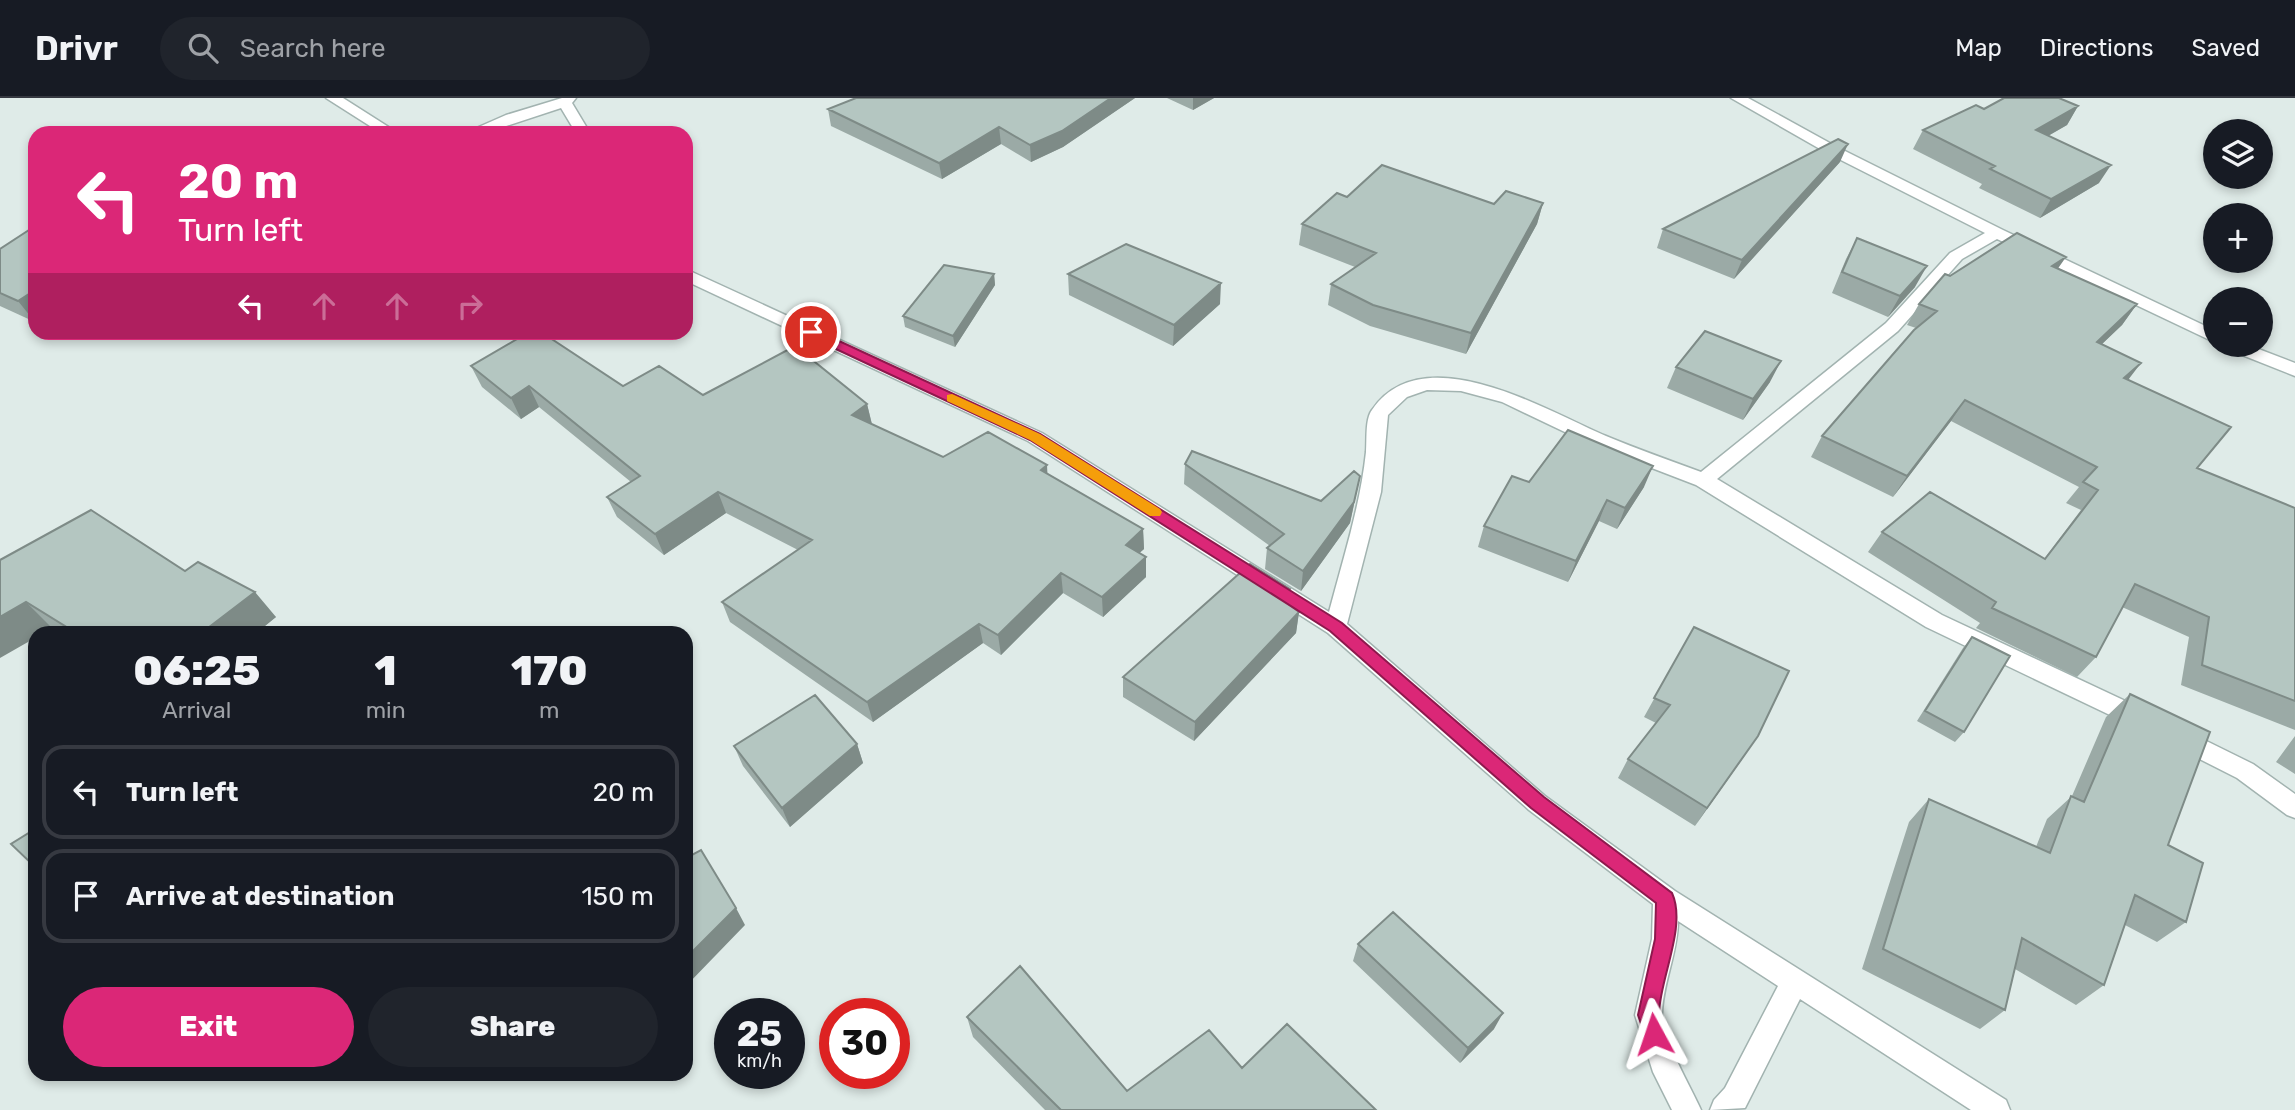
<!DOCTYPE html>
<meta charset="utf-8">
<style>
:root{--surface:#171b24;--page:#20242c;--text:#f1f3f6;--muted:#9ea1a6;--line:#363941;--accent:#db2777}
body{margin:0;font-family:Rubik,sans-serif;background:var(--page);color:var(--text);height:100vh;display:flex;flex-direction:column;font-size:26px;white-space:nowrap}
*{box-sizing:border-box;margin:0}
p{font-size:23px;color:var(--muted)}
.icon{flex:none;width:38px;height:38px;fill:none;stroke:currentColor;stroke-width:2;stroke-linecap:round;stroke-linejoin:round}
.map{position:relative;flex:1;overflow:hidden}
.panel{position:absolute;left:28px;top:528px;width:665px;height:455px;display:flex;flex-direction:column;background:var(--surface);border-radius:21px;box-shadow:0 4px 10px #0003}
.panel>*{flex:none}
.guide{position:absolute;left:28px;top:28px;width:665px;height:214px;border-radius:21px;box-shadow:0 4px 10px #0003;background:#db2777;color:#fff;overflow:hidden}
.controls{position:absolute;left:2203px;top:21px;display:grid;gap:14px}
.controls a{display:grid;place-items:center;width:70px;height:70px;border-radius:50%;background:var(--surface);box-shadow:0 4px 10px #0003;font-size:35px}
.speed{position:absolute;left:714px;top:900px;display:flex;gap:14px;font-size:35px;font-weight:700;text-align:center}
.speed>*{display:grid;place-content:center;width:91px;height:91px;border-radius:50%;background:var(--surface);box-shadow:0 4px 10px #0003;line-height:1}
.speed small{font-size:18px;font-weight:400}
.speed .limit{border:10px solid #d22;background:#fff;color:#111}
.pin{position:absolute;display:grid;place-items:center;width:60px;height:60px;color:#fff;margin:-30px;border:4px solid #fff;border-radius:50%;box-shadow:0 2px 7px #0007}
.me{position:absolute;width:77px;margin:-38px;rotate:355deg;stroke-linejoin:round;filter:drop-shadow(0 0 5px #0008)}
.turn{display:flex;align-items:center;gap:24px;height:147px;padding:0 35px;font-size:32px}
.turn .icon{width:91px;height:91px;stroke-width:2.5}
.turn b{display:block;font-size:49px;line-height:60px}
.lanes{display:flex;align-items:center;height:66px;padding:0 35px;background:#0003;justify-content:center;gap:35px;direction:ltr}
.lanes .off{opacity:.35}
.eta{display:flex;justify-content:space-evenly;align-items:center;height:119px;text-align:center}
.eta b{font-size:42px;font-weight:800;line-height:49px}
.primary-button{display:flex;gap:14px;margin-top:auto;padding:14px 35px}
.primary-button a{flex:1;height:80px;border-radius:42px;background:var(--accent);color:#fff;font-size:28px;font-weight:800;line-height:80px;text-align:center}
.primary-button a+a{background:var(--page);color:var(--text)}
ul{padding:0;list-style:none}
li{display:flex;align-items:center;gap:21px;height:94px;margin:0 14px 10px;padding:0 21px;border:4px solid var(--line);border-radius:21px}
li div{flex:1}
li b{display:block;font-size:26px}
li em{font-style:normal}
header{display:flex;align-items:center;gap:42px;box-sizing:border-box;height:98px;padding:0 35px;background:var(--surface);border-bottom:2px solid var(--line)}
header strong{font-size:33px}
nav{display:flex;gap:38px;margin-inline-start:auto;font-size:24px}
.search{width:490px;height:63px;background:var(--page);display:flex;align-items:center;gap:18px;box-sizing:border-box;padding:0 24px;border-radius:38px;color:var(--muted);font-size:26px}
.map>svg:first-child{display:block}
.lines{fill:none;stroke-linecap:round;stroke-linejoin:round}
.minor-casing{stroke:#a2b3b0;stroke-width:3}
.minor{fill:#fff;fill-rule:evenodd}
.wall{fill:#9baaa6}
.shaded-wall{fill:#7e8b87}
.building{fill:#b4c6c1;stroke:#7e8b87;stroke-width:2}
.route{fill:#db2777;stroke:#8e194d;stroke-width:2}
.slow{fill:#f59e0b}
</style>
<header>
<strong>Drivr</strong>
<div class="search"><svg class="icon" aria-label="search" viewBox="0 0 24 24"><circle cx="10" cy="10" r="6"/><path d="M15 15l6 6"/></svg>Search here</div>
<nav><a>Map</a><a>Directions</a><a>Saved</a></nav>
</header>
<div class="map">
<svg width="2295" height="1012" viewBox="0 0 2295 1012">
<rect width="100%" height="100%" fill="#dfebe8"/>
<g class="lines">
<g class="minor-casing">
<path id="minor" d="M326 0H343L398 35H381Z
M562 0H576L572 5 590 35H576L561 10 485 35H465L506 17Z
M1731 0H1748L1837 49 2003 132 2216 233V245L1997 141 1962 161 1898 233 1717 381 1942 517 2151 615 2154 622 2151 629 2143 631 2135 629 1926 529 1696 387 1592 347 1502 304 1461 293 1427 292 1407 299 1388 317 1381 394 1347 526 1545 698 1675 793 2006 1002 2010 1012H1971L1800 901 1745 1010 1710 1012 1714 1002 1725 990 1778 888 1678 823C1678 854 1663 884 1662 915 1661 939 1691 989 1701 1012H1672L1653 974 1635 917 1652 841 1653 806 1529 712 1328 535 1028 343 686 183V172L692 174 1042 335 1329 514C1343 461 1360 409 1366 354 1367 342 1365 321 1372 312 1423 237 1547 313 1606 338 1637 351 1669 362 1701 374L1886 225 1950 155 1985 135 1827 55Z
M2224 247H2248L2295 265V278L2227 251Z
M2178 629 2253 666 2295 696V720L2287 717 2237 680 2170 646 2167 639 2170 632Z"/>
</g>
<use href="#minor" class="minor"/>
</g>
<path class="wall" d="M1135 0 1063 49 1031 64 1001 46 942 81 831 28 828 11Z
M1167 0H1214L1193 12Z
M2078 8 2067 27 2048 38 2099 85 2040 120 1979 90 1982 86 1913 51 1923 32 1984 11Z
M1840 64 1734 181 1657 150 1663 131Z
M1347 99 1494 106 1543 105 1537 126 1466 256 1370 228 1328 207 1331 186 1355 169 1299 147 1302 126Z
M35 131V224L0 208V151Z
M1857 140 1915 189 1888 219 1832 195 1846 161Z
M2058 171 2137 206 2122 227 2102 246 2197 370 2295 410V632L2181 587 2189 539 2122 509 2096 559 2077 579 1976 530 1980 525 1868 454 1882 434 2044 461 2081 412 2066 405 2079 389 1951 323 1893 399 1811 359 1822 338 1916 230 1907 227 1919 206 1950 178Z
M994 176 995 187 955 249 905 229 903 218Z
M1068 176 1220 206 1173 248 1069 197Z
M471 268 623 288 703 297 867 306 872 326 943 359 1047 375 1143 431 1144 451 1139 455 1146 479 1103 519 1063 495 1001 557 983 545 873 624 730 524 722 504 798 452 726 415 664 457 617 419 607 399 631 384 539 309 521 321 482 289Z
M1676 269 1770 284 1743 322 1667 290Z
M1185 366 1321 403 1360 378 1350 425 1301 493 1265 471 1267 450 1270 448 1184 386Z
M1644 389 1617 431 1599 423 1568 484 1478 449 1484 428Z
M0 462 185 473 276 519 255 536H62L52 530 43 536Z
M1290 491 1288 505 1299 514 1296 535 1194 643 1123 599V579Z
M1694 529 1745 657 1695 728 1618 680 1628 661 1656 625 1644 619Z
M1972 539 1964 634 1955 644 1917 623 1963 550Z
M2130 596 2186 824 2157 844 2125 827 2104 887 2076 907 2015 871 2005 912 1980 931 1862 871 1909 724 1929 701 2036 749 2047 721 2072 698 2106 619Z
M2295 638V676L2276 664Z
M857 646 863 665 790 729 743 668 734 648Z
M1358 846 1494 931 1460 965 1353 863Z
M967 919 1127 993 1242 970 1376 1012H1045L973 939Z"/>
<path class="shaded-wall" d="M1111 0H1135L1063 49 1031 64 1030 47Z
M1193 0H1214L1193 12Z
M2078 8 2067 27 2025 51 2036 32Z
M999 29 1001 46 942 81 939 65Z
M1848 46 1840 64 1734 181 1742 162Z
M2111 67 2099 85 2040 120 2051 101Z
M1543 105 1537 126 1466 256 1471 235Z
M2066 159 2052 179V168Z
M1927 168 1915 189 1888 219 1900 198Z
M994 176 995 187 955 249 953 238Z
M1221 185 1220 206 1173 248 1174 227Z
M35 192V224L18 203Z
M2137 206 2122 227 2082 265 2097 244Z
M1781 263 1770 284 1743 322 1753 301Z
M2141 265 2125 286 2124 280Z
M529 288 539 309 521 321 511 300Z
M1965 302 1951 323 1893 399 1907 378Z
M867 306 872 327 852 317Z
M1047 367 1048 387 1041 372Z
M1653 368 1644 389 1617 431 1625 410Z
M1360 378 1350 425 1301 493 1303 473Z
M718 394 726 415 664 457 655 436Z
M1607 402 1599 423 1568 484 1576 463Z
M1143 431 1144 451 1126 467V447Z
M1146 459V479L1103 519 1102 499Z
M1061 475 1063 495 1001 557 998 537Z
M1290 491 1287 512 1282 501Z
M255 494 276 519 255 536H200Z
M26 504 52 530 43 536H35V540L0 560V519Z
M1299 514 1296 535 1194 643 1195 624Z
M979 526 983 545 873 624 867 604Z
M1758 638 1745 657 1695 728 1707 710Z
M857 646 863 665 790 729 782 710Z
M736 810 745 827 686 888V860Z
M1503 915 1494 931 1460 965 1468 950Z"/>
<path class="building" d="M856 0H1111L1062 33 1030 47 999 29 939 65 828 11Z
M2004 0H2059L2078 8 2036 32 2111 67 2051 101 1990 71 1995 68 1923 32 1976 7 1984 11Z
M1838 41 1848 46 1742 162 1663 131Z
M1382 67 1494 106 1506 93 1543 105 1471 235 1373 207 1331 186 1376 155 1302 126 1337 95 1347 99Z
M32 130 35 131V192L18 203 0 195V151Z
M2017 135 2066 159 2052 168 2137 206 2097 244 2141 265 2124 280 2231 329 2197 370 2295 410V603L2202 567 2209 519 2135 486 2096 559 1992 510 1996 504 1882 434 1930 394 2045 461 2098 392 2083 384 2097 369 1965 302 1907 378 1822 338 1914 232 1937 213 1919 206 1945 176 1950 178Z
M1857 140 1927 168 1900 198 1842 174Z
M1126 146 1221 185 1174 227 1068 176Z
M944 167 994 176 953 238 903 218Z
M1705 233 1781 263 1753 301 1676 269Z
M529 234H541L623 288 659 268 703 297 795 248 867 306 852 317 943 359 988 334 1047 367 1041 372 1143 431 1126 447 1146 459 1102 499 1061 475 998 537 979 526 867 604 722 504 812 442 718 394 655 436 607 399 640 378 529 288 511 300 471 268Z
M1568 332 1653 368 1625 410 1607 402 1576 463 1484 428 1512 378 1529 384Z
M1192 353 1321 403 1354 373 1360 378 1354 404 1303 473 1267 450 1284 436 1185 366Z
M91 412 185 473 198 464 255 494 200 536H78L26 504 0 519V462Z
M1250 466 1290 491 1282 501 1299 514 1195 624 1123 579Z
M1694 529 1789 573 1758 638 1707 710 1628 661 1670 607 1654 600Z
M1972 539 2010 558 1964 634 1925 613Z
M2130 596 2210 634 2168 747 2203 765 2186 824 2135 797 2104 887 2022 840 2005 912 1883 851 1929 701 2050 755 2071 698 2084 704Z
M815 597 857 646 782 710 734 648Z
M35 731V769L11 746Z
M701 752 736 810 686 860V760Z
M1393 814 1503 915 1468 950 1358 846Z
M1020 868 1127 993 1209 932 1242 970 1287 926 1376 1012H1061L967 919Z"/>
<path class="route" d="M811 230 1040 336 1342 525 1544 699 1672 795C1687 828 1660 880 1659 915 1658 921 1663 929 1665 936L1662 943 1654 946 1647 943 1638 917 1655 841 1656 805 1531 710 1330 533 1030 342 806 237V232Z"/>
<path class="slow" d="M952 296 1040 336 1160 411 1162 414 1160 418H1150L1030 342 947 303V297Z"/>
</svg>
<div class="controls">
<a><svg class="icon" aria-label="layers" viewBox="0 0 24 24"><path d="M12 4l9 5-9 5-9-5zM3 14l9 5 9-5"/></svg></a>
<a>+</a>
<a>−</a>
</div>
<div class="speed"><div>25<small>km/h</small></div><div class="limit">30</div></div>
<div class="pin" style="left:811px;top:234px;background:#d93025"><svg class="icon" aria-label="arrive" viewBox="0 0 24 24"><path d="M6 21V4h12l-3 4 3 4H6"/></svg></div>
<svg class="me" style="left:1654px;top:936px" viewBox="-20 -20 40 40"><path d="M0-17L14 15 0 8-14 15z" fill="#db2777" stroke="#fff" stroke-width="4"/></svg>
<div class="guide">
<div class="turn"><svg class="icon" aria-label="left" viewBox="0 0 24 24"><path d="M17 20v-9H6M10 6l-5 5 5 5"/></svg><div><b>20 m</b>Turn left</div></div>
<div class="lanes"><svg class="icon" aria-label="left" viewBox="0 0 24 24"><path d="M17 20v-9H6M10 6l-5 5 5 5"/></svg><svg class="icon off" aria-label="ahead" viewBox="0 0 24 24"><path d="M12 20V5M6 11l6-6 6 6"/></svg><svg class="icon off" aria-label="ahead" viewBox="0 0 24 24"><path d="M12 20V5M6 11l6-6 6 6"/></svg><svg class="icon off" aria-label="right" viewBox="0 0 24 24"><path d="M7 20v-9h11M14 6l5 5-5 5"/></svg></div>
</div>
<section class="panel">
<div class="eta">
<div><b>06:25</b><p>Arrival</p></div>
<div><b>1</b><p>min</p></div>
<div><b>170</b><p>m</p></div>
</div>
<ul>
<li><svg class="icon" aria-label="left" viewBox="0 0 24 24"><path d="M17 20v-9H6M10 6l-5 5 5 5"/></svg><div><b>Turn left</b></div><em>20 m</em></li>
<li><svg class="icon" aria-label="arrive" viewBox="0 0 24 24"><path d="M6 21V4h12l-3 4 3 4H6"/></svg><div><b>Arrive at destination</b></div><em>150 m</em></li>
</ul>
<div class="primary-button"><a>Exit</a><a>Share</a></div>
</section>
</div>
